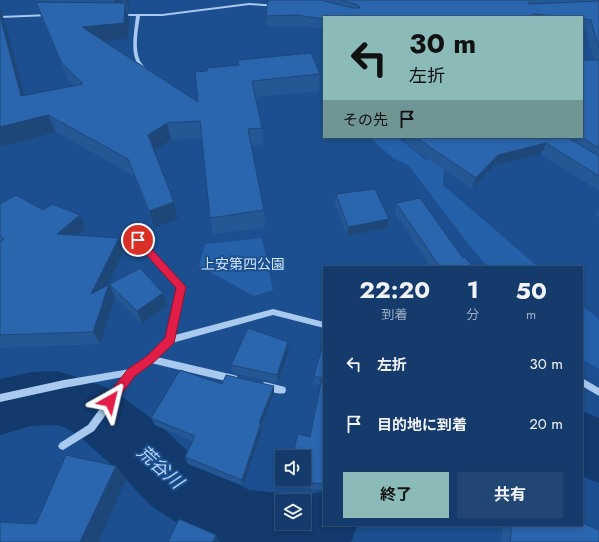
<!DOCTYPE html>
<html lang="ja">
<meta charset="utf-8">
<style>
:root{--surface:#143b6b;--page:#214673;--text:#f1f3f6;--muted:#9dadc1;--line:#33557e;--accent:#8bbbb9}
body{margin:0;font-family:Jost,"Noto Sans JP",sans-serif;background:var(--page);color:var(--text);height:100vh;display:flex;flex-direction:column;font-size:15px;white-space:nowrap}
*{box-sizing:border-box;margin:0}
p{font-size:13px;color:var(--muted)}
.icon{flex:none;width:22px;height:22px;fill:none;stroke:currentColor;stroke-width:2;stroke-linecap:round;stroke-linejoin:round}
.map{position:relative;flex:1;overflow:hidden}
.details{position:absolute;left:323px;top:266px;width:260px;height:260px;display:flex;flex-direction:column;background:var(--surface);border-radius:0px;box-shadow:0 2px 6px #0003,0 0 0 1px var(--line)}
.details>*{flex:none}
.top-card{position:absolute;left:323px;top:16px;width:260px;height:122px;border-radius:0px;box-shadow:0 2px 6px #0003,0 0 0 1px var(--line);background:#8bbbb9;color:#111;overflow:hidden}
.fabs{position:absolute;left:275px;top:450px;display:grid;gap:8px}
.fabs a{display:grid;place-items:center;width:36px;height:36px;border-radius:0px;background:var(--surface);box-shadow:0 2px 6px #0003,0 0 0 1px var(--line);font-size:20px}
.pin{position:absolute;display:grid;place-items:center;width:34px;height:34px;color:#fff;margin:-17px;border:2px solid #fff;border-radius:50%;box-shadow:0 1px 4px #0007}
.me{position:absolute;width:44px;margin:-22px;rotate:37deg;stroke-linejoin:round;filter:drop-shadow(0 0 3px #0008)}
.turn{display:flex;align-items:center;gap:14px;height:84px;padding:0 20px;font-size:18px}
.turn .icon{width:52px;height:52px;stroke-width:2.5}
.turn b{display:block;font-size:28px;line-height:34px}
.then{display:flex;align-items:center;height:38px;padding:0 20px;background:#0003;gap:8px;font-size:15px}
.eta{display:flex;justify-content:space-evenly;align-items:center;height:68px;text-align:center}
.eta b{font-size:24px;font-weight:700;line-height:28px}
.cta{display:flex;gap:8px;margin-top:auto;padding:8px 20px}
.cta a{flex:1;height:46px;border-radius:0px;background:var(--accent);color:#111;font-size:16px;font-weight:700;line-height:46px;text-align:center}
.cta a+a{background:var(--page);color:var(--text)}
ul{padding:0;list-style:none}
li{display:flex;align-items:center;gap:12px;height:60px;padding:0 20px}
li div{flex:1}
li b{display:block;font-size:15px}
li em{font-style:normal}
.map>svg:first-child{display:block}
.green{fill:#2461a8}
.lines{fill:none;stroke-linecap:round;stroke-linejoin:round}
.river{fill:#123a6d;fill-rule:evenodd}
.minor{fill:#a9c9ee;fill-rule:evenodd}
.wall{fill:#245895}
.shaded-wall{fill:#1d4779}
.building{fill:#2a66ad;stroke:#1d4779}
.route{fill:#e11d48;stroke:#92132f}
.labels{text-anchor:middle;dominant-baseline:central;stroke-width:4;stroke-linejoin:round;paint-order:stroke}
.park-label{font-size:14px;fill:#cfe3fa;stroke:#1b4f8f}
.near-water-label{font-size:18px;font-style:italic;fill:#b5d3f5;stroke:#1b4f8f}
</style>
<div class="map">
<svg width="599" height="542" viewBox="0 0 599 542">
<rect width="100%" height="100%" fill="#1b4f8f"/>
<path class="green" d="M369 137H397L426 160 461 144 444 169 443 185 538 267H488L470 246 409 166 393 158Z
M262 238 273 290 254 296 199 266 205 244Z
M582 305 599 320V369L582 359Z"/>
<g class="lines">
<path class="river" d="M58 371 103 386 121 396 159 424 197 460 249 490 305 495 324 491V525H358L351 542H207L151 506 115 468 79 436 64 427 58 425 31 426 0 435V379L31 372ZM282 501H304V523H282Z
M582 411 599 418V483L582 476Z"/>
<path class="minor" d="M249 3 277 5 279 6 277 7 249 5 162 16H140C138 30 134 47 140 61 143 66 147 69 150 73L148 74C127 63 134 35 136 16H118L116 15 118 14H162Z
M51 14 52 15 50 16 0 18V16Z
M136 238H140L185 287 175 335 273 309 324 322V328L273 315 172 343 157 357 234 375 237 376 238 379 237 382 234 383 151 363 135 375 94 431 63 450 60 449 58 446 60 443 88 425 123 377 64 388 0 402V394L64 380 130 369 147 356 166 338 177 288 136 242 135 240Z
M582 378 599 388V396L582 386Z
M265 382 285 387 286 390 285 393C279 395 268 391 262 389L261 386 262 383Z"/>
</g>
<path class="wall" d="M34 0H121V3H123L122 2 129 0V13H127L129 18 128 39 104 41 198 102 207 71 238 65V60L320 74 319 91 255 97 262 128 264 144 251 146 264 210 265 228 213 234 210 218 202 138 171 140 154 151 174 202 178 219 154 228 134 176 56 132 0 147V6L2 14V15L4 19 24 95 74 86 67 78Z
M268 0H581L580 2H583L582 0H599V189L597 190 541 154 493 166 472 189 405 143 406 137H582L594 60 586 30H582V17H324V29L296 26H266V16Z
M336 194 389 219 388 228 347 236 335 204Z
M396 203 463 258 473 267H431L395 213Z
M0 204 43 210 86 228 78 235 119 238 124 251 108 285 167 305 142 324 115 297 100 344 0 348Z
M599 209V217L595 216Z
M324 340V490L286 486 285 481 310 437 320 385 314 384V376Z
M288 342 289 351 278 383 233 373 231 365Z
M222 384 274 386V394L261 427 262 431 243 486 188 464 185 457 192 441 155 425 151 418Z
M503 525H582L599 542H501Z"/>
<path class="shaded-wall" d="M115 0H121L118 12 115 2Z
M126 0H129V13L126 2Z
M125 3 129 18 128 39 87 43 82 27Z
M0 6 2 14V15L4 19 29 112 21 96 0 16Z
M48 115 56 132 0 147V127Z
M167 123 171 140 152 152 148 135Z
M546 143 541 154 493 166 472 189 476 178 498 155Z
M174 202 178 219 154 228 149 211Z
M80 215 86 228 64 247 57 234Z
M389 219 388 228 347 236 348 227Z
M119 238 124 251 98 306 91 294Z
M109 284 115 297 100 344 93 332Z
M163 293 167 305 142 324 137 311Z
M288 342 289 351 278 383 277 375Z
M274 386V394L261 427 262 431 243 486 242 480 259 423Z
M116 466 126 479 99 542H80Z
M216 535 220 542H213Z"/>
<path class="building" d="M34 0H115V2H35Z
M123 0H126V2H122Z
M268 0H321L352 8H360L358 5 341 0H531L528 3 531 4 599 1V48L591 20 582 19V17H562L533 14V17H324V19L296 15 266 16Z
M36 2 125 3 124 23 82 27 198 102 195 72 207 71V68L239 65 238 60 311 53 320 74 252 81 262 128 248 129 264 210 210 218 200 121 167 123 148 135 174 202 149 211 128 159 48 115 0 127V16L21 96 83 84 61 62Z
M582 60H599V148L581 137H582Z
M415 137H567L599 156V176L546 143 498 155 476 178Z
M375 189 389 219 348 227 336 194Z
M16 195 43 210 52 204 80 215 57 234 119 238 91 294 140 268 163 293 137 311 109 284 93 332 0 335V242L4 239 0 236V204Z
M420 198 463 258 465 257 473 267H440L396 203Z
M248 328 288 342 277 375 231 365Z
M324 340V484L285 481 286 479H304V457H292L298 434 310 437 322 378 314 376Z
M180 370 222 384 226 375 274 386 259 423H261L242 480 185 457 195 436 151 418Z
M66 455 116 466 80 542H0V522L36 524Z
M179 519 216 535 213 542H168Z
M582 523 599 530V542H510L512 525H582Z"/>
<path class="route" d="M138 236 141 237 186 287 174 343 154 362 135 376 114 404 110 406 106 404 105 401 106 397 128 369 147 356 165 338 176 288 135 242 134 240Z"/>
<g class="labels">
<g class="park-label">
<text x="243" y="264">上安第四公園</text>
</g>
<g class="near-water-label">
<text transform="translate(160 467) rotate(42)">荒谷川</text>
</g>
</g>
</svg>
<div class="fabs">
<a><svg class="icon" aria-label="sound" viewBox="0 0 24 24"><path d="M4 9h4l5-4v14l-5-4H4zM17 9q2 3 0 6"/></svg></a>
<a><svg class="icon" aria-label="layers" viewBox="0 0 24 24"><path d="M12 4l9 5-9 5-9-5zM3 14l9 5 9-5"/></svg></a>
</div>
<div class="pin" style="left:138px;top:240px;background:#d93025"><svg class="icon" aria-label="arrive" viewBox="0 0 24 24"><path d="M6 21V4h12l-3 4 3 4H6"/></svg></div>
<svg class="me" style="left:110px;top:401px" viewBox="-20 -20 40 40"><path d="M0-17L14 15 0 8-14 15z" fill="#e11d48" stroke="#fff" stroke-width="4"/></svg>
<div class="top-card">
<div class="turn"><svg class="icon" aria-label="left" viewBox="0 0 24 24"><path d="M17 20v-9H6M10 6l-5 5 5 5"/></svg><div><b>30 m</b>左折</div></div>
<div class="then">その先<svg class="icon" aria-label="arrive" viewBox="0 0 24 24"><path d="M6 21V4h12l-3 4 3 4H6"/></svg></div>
</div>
<section class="details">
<div class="eta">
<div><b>22:20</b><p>到着</p></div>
<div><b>1</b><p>分</p></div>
<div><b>50</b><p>m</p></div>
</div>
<ul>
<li><svg class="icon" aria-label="left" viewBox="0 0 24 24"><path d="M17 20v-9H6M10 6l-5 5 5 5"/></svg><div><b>左折</b></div><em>30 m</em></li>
<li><svg class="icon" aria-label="arrive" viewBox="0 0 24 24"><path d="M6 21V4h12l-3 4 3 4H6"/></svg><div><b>目的地に到着</b></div><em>20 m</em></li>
</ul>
<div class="cta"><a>終了</a><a>共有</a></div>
</section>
</div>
